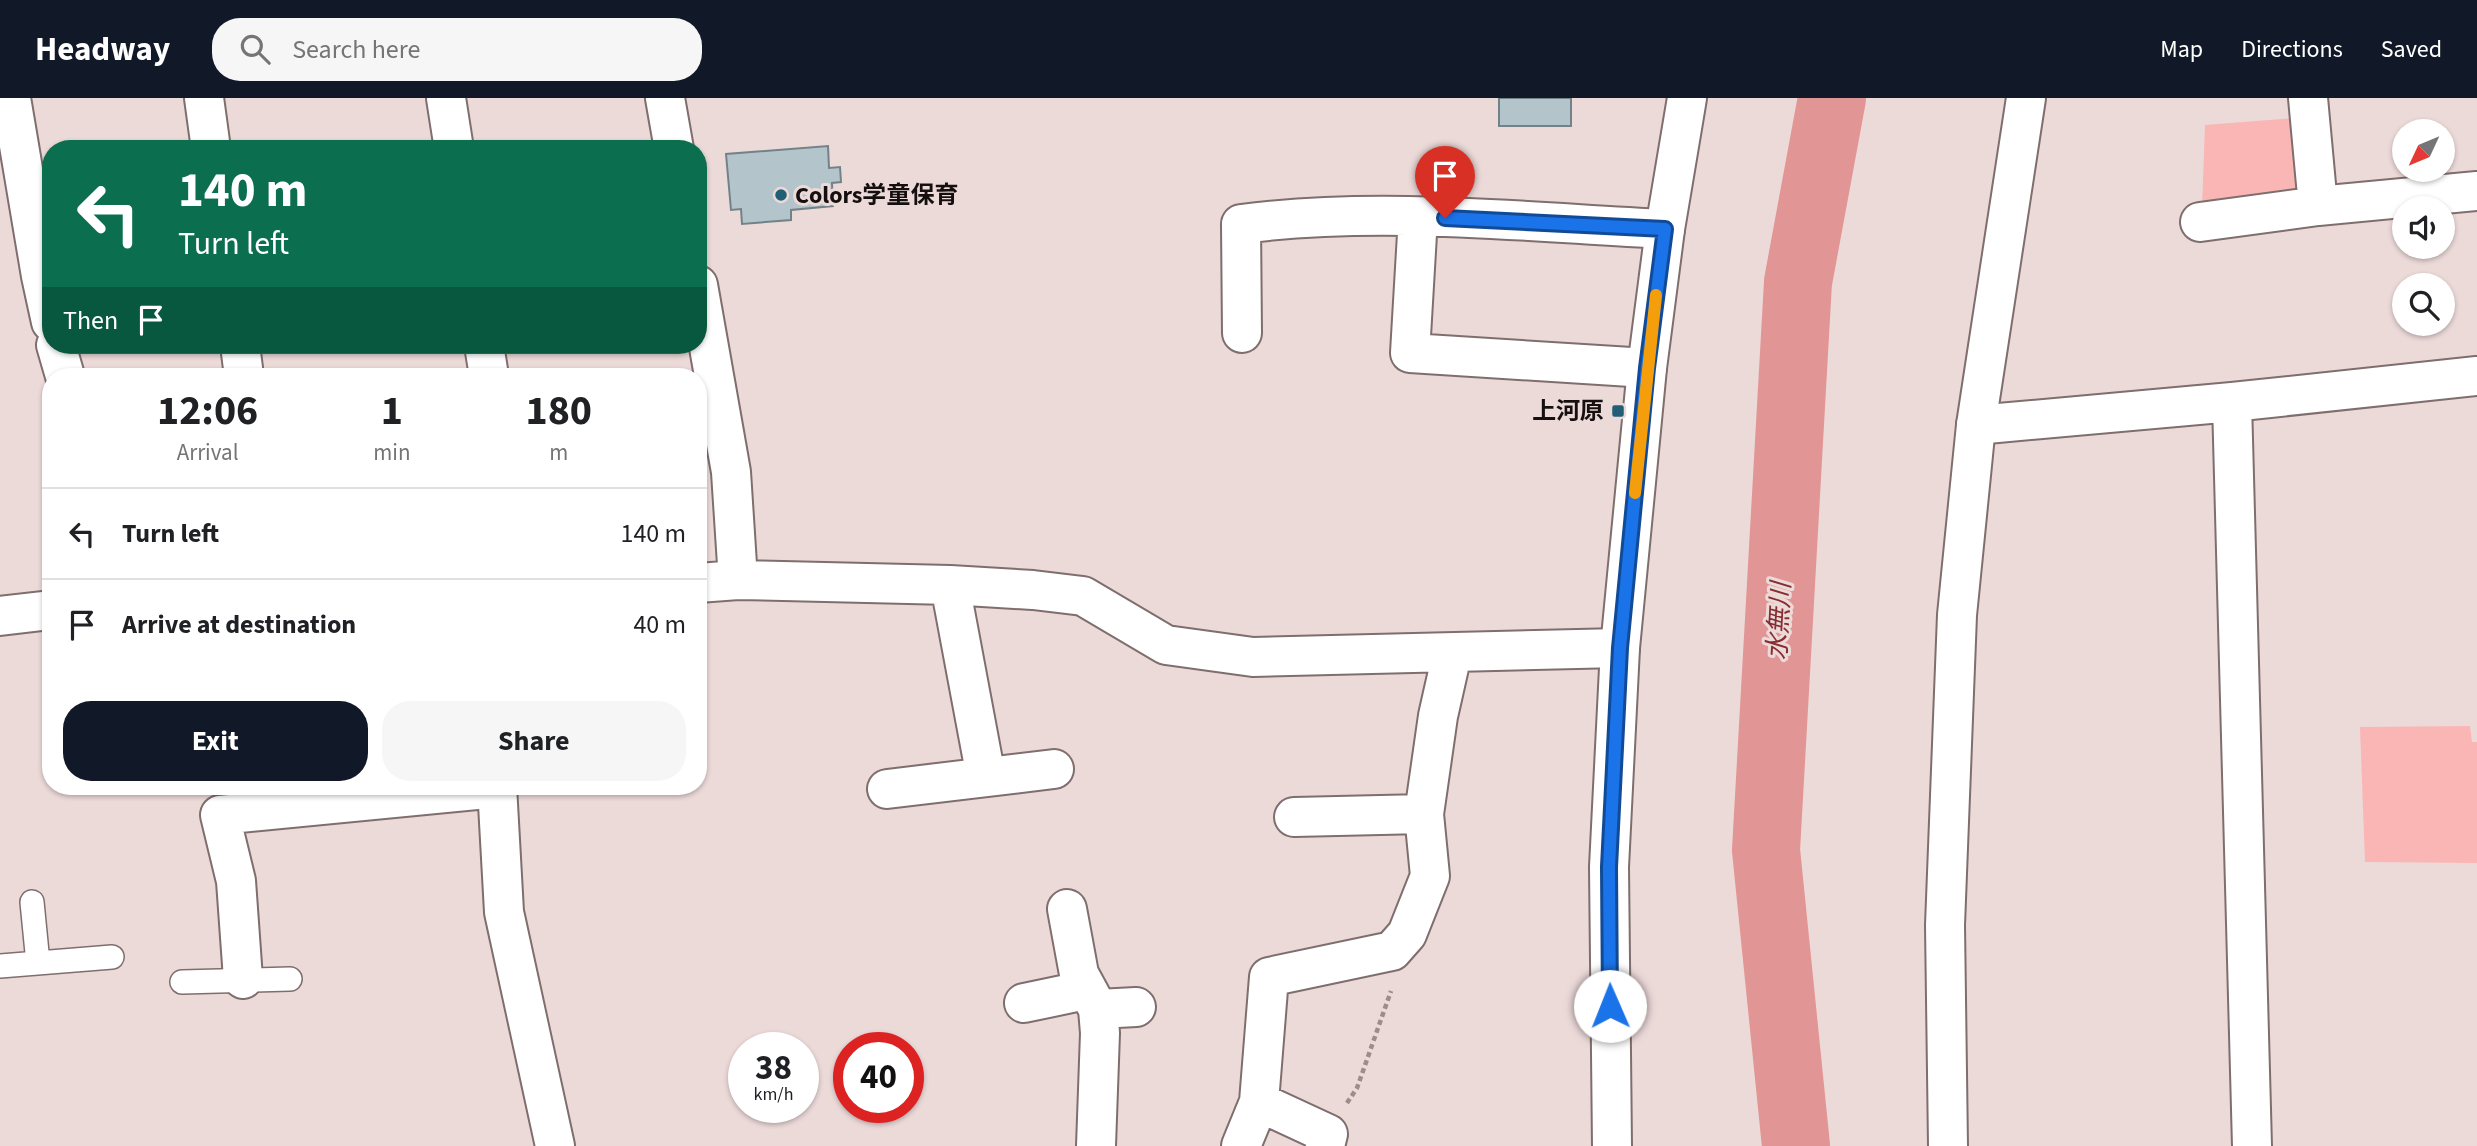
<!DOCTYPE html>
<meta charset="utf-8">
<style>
:root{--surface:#fff;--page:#f6f6f6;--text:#202124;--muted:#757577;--line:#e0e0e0;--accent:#111827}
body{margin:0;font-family:"Source Sans 3","Noto Sans JP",sans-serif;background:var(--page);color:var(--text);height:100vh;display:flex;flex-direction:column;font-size:26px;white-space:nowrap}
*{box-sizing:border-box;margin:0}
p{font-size:23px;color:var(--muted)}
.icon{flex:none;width:38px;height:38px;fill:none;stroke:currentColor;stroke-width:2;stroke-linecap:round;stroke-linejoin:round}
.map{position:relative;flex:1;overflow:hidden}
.side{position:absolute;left:42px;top:270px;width:665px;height:427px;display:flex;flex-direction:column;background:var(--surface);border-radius:28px;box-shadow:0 2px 5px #0004}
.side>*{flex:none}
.top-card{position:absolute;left:42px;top:42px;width:665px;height:214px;border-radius:28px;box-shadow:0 2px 5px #0004;background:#0b6e4f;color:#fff;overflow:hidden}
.needle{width:46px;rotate:226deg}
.fabs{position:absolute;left:2392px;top:21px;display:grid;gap:14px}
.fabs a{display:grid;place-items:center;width:63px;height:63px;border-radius:50%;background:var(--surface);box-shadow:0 2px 5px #0004;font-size:35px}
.speed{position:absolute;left:728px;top:934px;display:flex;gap:14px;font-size:35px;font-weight:700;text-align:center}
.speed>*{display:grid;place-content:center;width:91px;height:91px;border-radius:50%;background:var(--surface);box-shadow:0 2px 5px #0004;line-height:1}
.speed small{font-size:18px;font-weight:400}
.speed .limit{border:10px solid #d22;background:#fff;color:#111}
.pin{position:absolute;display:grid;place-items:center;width:60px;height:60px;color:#fff;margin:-72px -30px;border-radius:50% 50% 50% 0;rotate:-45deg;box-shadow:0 0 7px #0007}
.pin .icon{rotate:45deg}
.me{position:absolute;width:77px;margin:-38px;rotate:359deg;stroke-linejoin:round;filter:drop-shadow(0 0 5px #0008)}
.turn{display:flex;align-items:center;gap:24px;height:147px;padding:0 21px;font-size:32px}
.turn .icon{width:91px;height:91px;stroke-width:2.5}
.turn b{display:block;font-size:49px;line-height:60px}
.then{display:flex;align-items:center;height:66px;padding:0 21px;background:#0003;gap:14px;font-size:26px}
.eta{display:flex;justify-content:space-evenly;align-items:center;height:119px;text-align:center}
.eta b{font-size:42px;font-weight:700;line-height:49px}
.primary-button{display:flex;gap:14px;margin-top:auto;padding:14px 21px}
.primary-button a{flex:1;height:80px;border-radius:28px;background:var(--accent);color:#fff;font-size:28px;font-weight:700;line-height:80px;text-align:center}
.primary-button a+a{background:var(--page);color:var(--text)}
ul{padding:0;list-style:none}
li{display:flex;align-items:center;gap:21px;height:91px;padding:0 21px;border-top:2px solid var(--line)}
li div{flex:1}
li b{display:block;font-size:26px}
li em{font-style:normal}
header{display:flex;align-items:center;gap:42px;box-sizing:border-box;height:98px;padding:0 35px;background:var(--accent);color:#fff}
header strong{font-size:33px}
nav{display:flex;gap:38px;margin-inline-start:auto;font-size:24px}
.search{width:490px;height:63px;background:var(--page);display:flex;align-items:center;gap:18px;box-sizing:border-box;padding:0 24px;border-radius:28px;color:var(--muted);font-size:26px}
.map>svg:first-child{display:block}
.green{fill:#fab6b5}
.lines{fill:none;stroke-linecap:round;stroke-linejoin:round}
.river{stroke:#e19594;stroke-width:68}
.building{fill:#b4c4cb;stroke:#738289;stroke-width:2}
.lane-casing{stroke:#7f6e6e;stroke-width:26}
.street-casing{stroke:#7f6e6e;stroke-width:42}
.secondary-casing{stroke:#7f6e6e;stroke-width:42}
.path{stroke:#9a8d8c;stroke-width:4.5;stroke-dasharray:5 3.5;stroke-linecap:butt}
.lane{stroke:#fff;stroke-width:23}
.street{stroke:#fff;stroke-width:38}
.secondary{stroke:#fff;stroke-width:38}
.route-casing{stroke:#114b97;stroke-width:18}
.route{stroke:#1a73e8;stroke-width:12}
.slow{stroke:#f59e0b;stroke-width:12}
.poi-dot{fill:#205f75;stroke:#ecdad9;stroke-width:2.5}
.labels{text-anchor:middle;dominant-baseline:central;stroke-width:6;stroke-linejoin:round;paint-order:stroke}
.poi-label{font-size:24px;font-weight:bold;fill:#150f0f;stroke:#ecdad9;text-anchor:start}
.water-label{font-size:26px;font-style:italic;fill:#862d32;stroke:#ecdad9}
</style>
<header>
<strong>Headway</strong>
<div class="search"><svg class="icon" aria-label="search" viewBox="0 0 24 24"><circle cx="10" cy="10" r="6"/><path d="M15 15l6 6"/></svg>Search here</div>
<nav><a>Map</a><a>Directions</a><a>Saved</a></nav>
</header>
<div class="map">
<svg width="2477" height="1048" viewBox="0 0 2477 1048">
<rect width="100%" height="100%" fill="#ecdad9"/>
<path class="green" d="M2294 20 2303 86 2289 103 2202 110 2205 27Z
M2470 628 2472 644H2477V765L2365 764 2360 629Z"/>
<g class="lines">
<path class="river" d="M1796 1048 1766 752 1798 184 1832 0"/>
</g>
<path class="building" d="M1499 0H1571V28H1499Z
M828 48 829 70 840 69 841 84 832 85 833 108 791 112V122L742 126 741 111 731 112 726 56Z"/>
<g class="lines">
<g class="lane-casing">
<path id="lane" d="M32 804 38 865
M0 868 112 859
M182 884 290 881"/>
</g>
<g class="street-casing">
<path id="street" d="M11 0 41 178 51 224
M204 0 211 51
M446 0 454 51
M665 0 674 51
M2308 0 2318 108 2477 93
M1418 119 1410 255 1647 270
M2200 124 2318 108
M698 187 731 374 738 482
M1242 235 1241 126C1380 108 1524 124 1665 131
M56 247 65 278
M240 247 244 278
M484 247 489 278
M2232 304 2252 1048
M1976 327 2232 304 2477 278
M698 485 738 482 950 487 1033 492 1083 498 1166 547 1253 559 1620 550
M950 487 986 679
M0 518 51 512
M497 688 504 814 555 1048
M887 691 1054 671
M1294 719 1424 716
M1067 811 1079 876 1098 911 1100 935 1096 1048
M243 881 236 783 220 717 497 690
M1024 905 1086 892
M1098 911 1136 909
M1259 1004 1328 1036 1325 1048
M1241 1048 1259 1004 1269 879 1392 853 1407 836 1430 778 1424 716 1438 618 1452 556"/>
</g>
<g class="secondary-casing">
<path id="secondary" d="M1612 1048 1609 769 1620 550 1647 270 1665 131 1687 0
M1948 1048 1945 827 1957 517 1976 327 2026 0"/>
</g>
<path class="path" d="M1347 1005 1357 990 1391 893"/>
<use href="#lane" class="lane"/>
<use href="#street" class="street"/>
<use href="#secondary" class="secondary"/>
</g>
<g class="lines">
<g class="route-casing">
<path id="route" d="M1445 120 1665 131 1647 270 1620 550 1609 769 1610 908"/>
</g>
<use href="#route" class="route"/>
<path class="slow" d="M1635 395 1656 197"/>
</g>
<g class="poi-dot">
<circle cx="781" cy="97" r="7"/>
<rect x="1611" y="306" width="14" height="14" rx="3.5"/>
</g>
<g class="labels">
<g class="poi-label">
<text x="795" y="97">Colors学童保育</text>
<text x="1604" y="313" text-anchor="end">上河原</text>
</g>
<g class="water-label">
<text transform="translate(1779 523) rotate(-87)">水無川</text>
</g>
</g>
</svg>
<div class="fabs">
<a><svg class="needle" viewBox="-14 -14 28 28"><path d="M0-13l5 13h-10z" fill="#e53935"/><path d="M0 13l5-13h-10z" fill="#757577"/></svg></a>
<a><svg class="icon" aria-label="sound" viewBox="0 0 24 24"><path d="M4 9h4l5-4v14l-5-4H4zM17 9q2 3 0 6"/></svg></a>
<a><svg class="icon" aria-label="search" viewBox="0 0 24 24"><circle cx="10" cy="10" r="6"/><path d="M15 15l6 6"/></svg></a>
</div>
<div class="speed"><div>38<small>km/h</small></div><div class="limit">40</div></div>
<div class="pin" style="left:1445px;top:120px;background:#d93025"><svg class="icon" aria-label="arrive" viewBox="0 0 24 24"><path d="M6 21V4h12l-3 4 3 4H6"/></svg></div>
<svg class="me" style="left:1610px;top:908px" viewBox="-20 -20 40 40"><circle r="19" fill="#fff"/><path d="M0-13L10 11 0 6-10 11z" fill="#1a73e8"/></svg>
<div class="top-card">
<div class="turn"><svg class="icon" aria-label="left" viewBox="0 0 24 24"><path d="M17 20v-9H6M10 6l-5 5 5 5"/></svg><div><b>140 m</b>Turn left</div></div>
<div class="then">Then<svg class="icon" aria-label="arrive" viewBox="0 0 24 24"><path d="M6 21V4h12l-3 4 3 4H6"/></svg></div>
</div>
<section class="side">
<div class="eta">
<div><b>12:06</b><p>Arrival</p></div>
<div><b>1</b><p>min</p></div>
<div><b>180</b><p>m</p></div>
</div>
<ul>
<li><svg class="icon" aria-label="left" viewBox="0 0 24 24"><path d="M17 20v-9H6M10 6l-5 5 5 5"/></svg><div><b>Turn left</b></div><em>140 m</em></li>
<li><svg class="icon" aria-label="arrive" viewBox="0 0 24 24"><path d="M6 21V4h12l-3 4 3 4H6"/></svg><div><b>Arrive at destination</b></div><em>40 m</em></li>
</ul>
<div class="primary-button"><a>Exit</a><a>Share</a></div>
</section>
</div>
